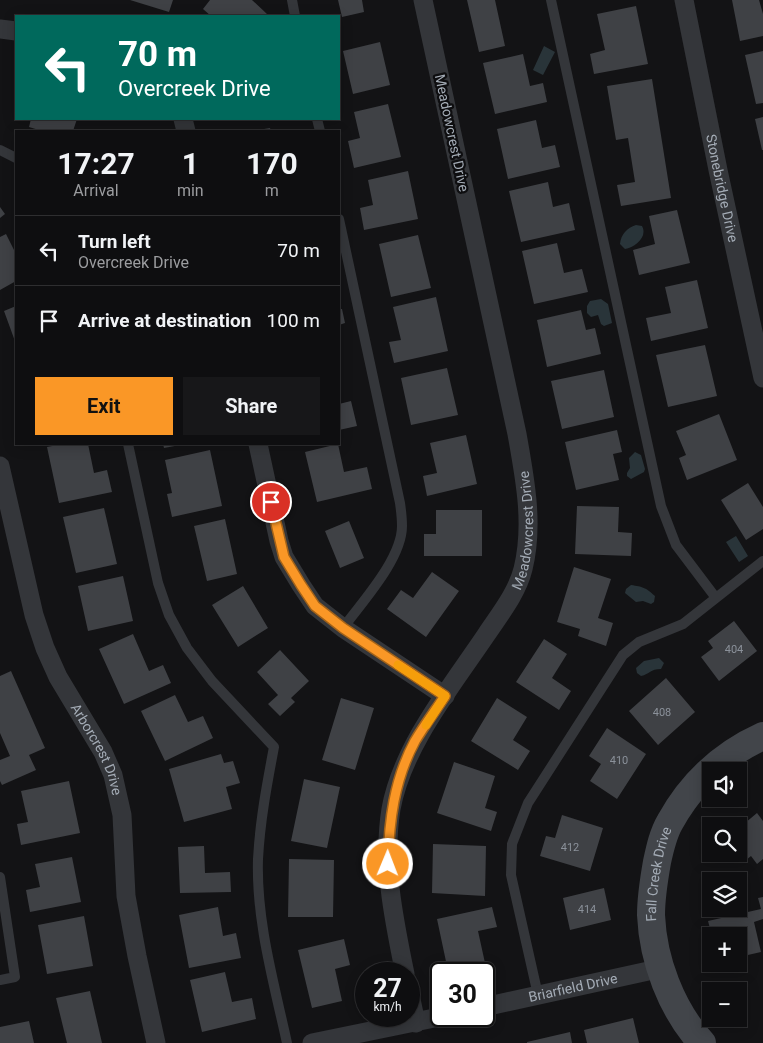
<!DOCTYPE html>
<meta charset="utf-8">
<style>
:root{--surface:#0e0e10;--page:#171719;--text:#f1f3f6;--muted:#9b9c9f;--line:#2e2e30;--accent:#fa9726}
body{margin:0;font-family:Roboto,sans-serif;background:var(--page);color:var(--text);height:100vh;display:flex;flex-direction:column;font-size:19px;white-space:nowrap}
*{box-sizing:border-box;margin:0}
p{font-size:16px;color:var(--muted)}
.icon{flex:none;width:28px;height:28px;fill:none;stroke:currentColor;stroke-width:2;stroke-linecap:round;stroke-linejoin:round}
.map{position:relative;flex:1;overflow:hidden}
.sheet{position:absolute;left:15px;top:130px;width:325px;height:315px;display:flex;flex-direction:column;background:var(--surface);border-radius:0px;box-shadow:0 2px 12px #0003,0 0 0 1px var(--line)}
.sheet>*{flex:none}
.top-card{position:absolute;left:15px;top:15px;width:325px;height:105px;border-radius:0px;box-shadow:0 2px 12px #0003,0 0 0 1px var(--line);background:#00695c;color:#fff;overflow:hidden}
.fabs{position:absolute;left:702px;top:762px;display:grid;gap:10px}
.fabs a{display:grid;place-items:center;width:45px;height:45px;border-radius:0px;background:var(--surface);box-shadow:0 2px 12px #0003,0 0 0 1px var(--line);font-size:25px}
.speed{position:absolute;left:355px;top:962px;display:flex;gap:10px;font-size:25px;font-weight:700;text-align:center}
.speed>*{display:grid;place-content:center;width:65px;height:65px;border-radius:50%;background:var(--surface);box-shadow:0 2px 12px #0003,0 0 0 1px var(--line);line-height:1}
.speed small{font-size:12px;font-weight:400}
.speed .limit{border:2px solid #111;border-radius:8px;background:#fff;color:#111}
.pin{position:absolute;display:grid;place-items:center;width:42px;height:42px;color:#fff;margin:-21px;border:2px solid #fff;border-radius:50%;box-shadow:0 1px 5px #0007}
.me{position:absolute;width:55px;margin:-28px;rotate:1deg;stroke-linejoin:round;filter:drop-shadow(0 0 4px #0008)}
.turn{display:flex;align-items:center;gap:18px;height:105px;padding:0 20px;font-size:22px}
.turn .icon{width:65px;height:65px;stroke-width:2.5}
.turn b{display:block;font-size:35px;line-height:42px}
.eta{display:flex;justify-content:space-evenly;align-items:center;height:85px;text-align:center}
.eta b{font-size:30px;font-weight:700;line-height:35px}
.cta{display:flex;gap:10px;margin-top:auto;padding:10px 20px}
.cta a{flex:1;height:58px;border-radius:0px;background:var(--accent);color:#111;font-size:20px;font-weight:700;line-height:58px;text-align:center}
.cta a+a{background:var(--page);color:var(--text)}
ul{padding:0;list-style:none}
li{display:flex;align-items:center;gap:15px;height:70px;padding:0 20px;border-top:1px solid var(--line)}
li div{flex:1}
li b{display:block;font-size:19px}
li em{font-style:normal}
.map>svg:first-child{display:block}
.water{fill:#293439}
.building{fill:#3f4145}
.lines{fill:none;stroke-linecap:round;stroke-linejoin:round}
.lane{stroke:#34363a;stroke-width:10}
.street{stroke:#34363a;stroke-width:19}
.secondary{stroke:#42454a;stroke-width:28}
.route-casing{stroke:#a26219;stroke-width:12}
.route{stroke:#fa9726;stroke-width:9}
.slow{stroke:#f59e0b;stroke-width:9}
.labels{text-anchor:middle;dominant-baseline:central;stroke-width:4.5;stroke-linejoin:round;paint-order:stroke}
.number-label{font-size:11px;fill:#8b919a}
.street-label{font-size:14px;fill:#a4acb6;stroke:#0e0e10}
</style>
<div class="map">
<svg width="763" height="1043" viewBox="0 0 763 1043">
<rect width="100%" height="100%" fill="#131315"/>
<path class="water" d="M544 46 555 52 543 75 533 70Z
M636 225 642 226C648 237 635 247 625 249L620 244C621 234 627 228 636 225Z
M601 299 608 304 612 323 604 326 601 324 598 315 591 317 587 313V306L590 301Z
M635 452 641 455 645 469 644 472 631 479 627 476V473L630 468 629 458Z
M736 536 748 556 739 562 726 542Z
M631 585C643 587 645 587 655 596L654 602 651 604 643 601 636 602 625 593 626 589Z
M659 658 664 663 661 669C650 669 650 674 641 676L637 673 636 668 644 661Z"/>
<path class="building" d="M130 0H173L169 12Z
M210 0H252L267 14 265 16H211L203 9Z
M338 0H362L364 12 342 17Z
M467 0H495L505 46 479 52Z
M732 0H759L763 14V36L740 41Z
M636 6 648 64 594 74 590 54 605 50 597 14Z
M380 42 390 85 353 94 343 51Z
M763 51V103L756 104 745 55Z
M523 54 530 86 543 83 547 102 495 114 483 63Z
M652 79 671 198 621 206 617 185 635 182 628 138 616 140 607 86Z
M388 104 401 157 354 168 348 141 360 138 354 112Z
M763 117V150H762L755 119Z
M31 119H77L73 131H42L29 127Z
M536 120 542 148 555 145 560 167 508 179 497 129Z
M270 128 271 131H258V130Z
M408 171 418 219 364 230 360 208 373 205 368 180Z
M548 182 553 207 569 203 575 230 521 242 509 191Z
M0 207 5 214 0 218Z
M677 210 690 263 639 275 633 250 655 244 649 216Z
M6 234 16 254V281L0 290V237Z
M418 235 431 288 391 297 379 244Z
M557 243 564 273 582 269 588 292 534 304 522 251Z
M697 280 708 328 651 341 646 318 671 313 665 287Z
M436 297 448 351 394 363 389 342 401 340 393 307Z
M16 306V344L4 311Z
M339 309H342L345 323 339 325Z
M581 310 586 330 595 328 601 354 547 367 537 320Z
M705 345 717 396 668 407 656 355Z
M447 368 458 415 411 425 401 378Z
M604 370 614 417 562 429 551 381Z
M351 401 357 426 339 430V404Z
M719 414 737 460 687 480 679 458 686 455 676 431Z
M617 430 622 452 613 454 619 480 576 490 565 442Z
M466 435 477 484 427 496 423 476 437 473 430 443Z
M63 444H88L94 473 107 470 112 492 59 503 47 447Z
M163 444H180V445L164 448Z
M338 444 344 472 367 467 372 489 317 502 305 452Z
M210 450 222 506 172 517 167 494 172 493 165 460Z
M748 483 763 507V529L746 540 721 500Z
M577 506 619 507 618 532 632 533 631 556 575 554Z
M104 508 117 564 76 573 63 517Z
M436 510H482V556H424V534H436Z
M225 519 237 574 207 581 194 526Z
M349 521 364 558 340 568 325 531Z
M574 567 611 579 598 618 613 623 606 646 578 636 580 629 557 622Z
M432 572 459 591 426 637 387 609 401 590 413 598Z
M123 576 133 621 88 631 78 586Z
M243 586 268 628 238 647 212 605Z
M734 621 757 651 719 681 701 657 713 648 708 641Z
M133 634 149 671 163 665 171 683 124 704 99 649Z
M544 639 567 654 552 678 571 691 559 710 516 682Z
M280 650 309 681 291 698 295 702 280 716 268 704 278 695 257 672Z
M11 671 45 748 29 755 36 770 2 785 0 781V760L10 756 0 733V676Z
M666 678 695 712 658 745 629 711Z
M175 695 188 722 203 716 213 738 165 761 141 711Z
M341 698 374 708 355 770 322 760Z
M497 698 527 717 513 740 530 751 518 770 471 741Z
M607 728 646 754 617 799 590 781 601 764 589 756Z
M221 754 224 763 233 761 240 783 226 787 232 809 184 822 169 769Z
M454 762 495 776 485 808 497 812 491 831 437 813Z
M304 779 340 787 327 848 291 841Z
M69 781 80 833 21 845 17 824 28 822 21 791Z
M757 813 763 821V859L757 864 751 856 746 860 739 851V828Z
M562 815 603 828 590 871 540 856 546 836 555 838Z
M433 844 486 846 485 896 432 893Z
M204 846 205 873 230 872 231 892 180 893 178 847Z
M72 857 81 902 30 912 26 890 40 887 35 864Z
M289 859 334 860 333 917H288Z
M604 888 611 920 570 930 563 898Z
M763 897V919L754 922 761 952 739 957V936H712L708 921 761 909 758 898Z
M218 907 223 936 236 933 241 958 189 968 179 915Z
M492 907 497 927 478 931 485 963 448 971 437 919Z
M84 916 93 966 47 974 38 925Z
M344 939 350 965 335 969 342 1001 312 1008 298 950Z
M225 972 232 1002 252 998 256 1019 202 1032 190 980Z
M90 991 102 1043H67L56 998Z
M633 1018 639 1043H587L584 1030Z
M29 1021 34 1043H0V1027Z
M570 1032 572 1043H527V1042Z"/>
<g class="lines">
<path class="lane" d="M292 0 295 16
M551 0 661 506 676 545 716 598
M317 119 320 131
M0 150 16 158
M339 219 400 503C401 510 402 518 402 526 402 559 362 602 343 628
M128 444 158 583 169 615 187 648 212 681 274 747C267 784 260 821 258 859 256 921 274 983 287 1043
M0 877 15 977 0 980
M538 995 511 875 512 844 528 803 623 655 639 642 683 624 763 561"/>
<g class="street">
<path id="s1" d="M684 0 718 170 763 378"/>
<path d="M0 29 16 31"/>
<path d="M183 119 186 131"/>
<path d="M258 444 279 541 284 557 301 585 315 606 343 628 445 696"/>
<path id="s2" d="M0 466 34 615 45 648 58 677 103 752 113 775 122 815 126 896 137 956 156 1043"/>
<path id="s3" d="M405 974C394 920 382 864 391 809 402 747 451 687 486 635 500 614 517 593 523 569 534 525 525 479 517 434L423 0"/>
<path d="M409 990 416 1023"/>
<path id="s4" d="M484 1007 662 968"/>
<path d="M312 1043 444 1016"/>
</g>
<path class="secondary" id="s5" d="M702 1043C671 1009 653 960 651 915 651 897 654 879 657 862 660 848 663 834 670 822 691 784 723 754 763 736"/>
</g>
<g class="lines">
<g class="route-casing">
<path id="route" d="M271 502 284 557 301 585 315 606 343 628 445 696C435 711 424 726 415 741 394 780 389 821 388 864"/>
</g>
<use href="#route" class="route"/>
<path class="slow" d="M398 665 445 696 426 725"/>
</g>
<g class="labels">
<g class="number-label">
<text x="734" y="649">404</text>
<text x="662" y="712">408</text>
<text x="619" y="760">410</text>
<text x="570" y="847">412</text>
<text x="587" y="909">414</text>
</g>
<g class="street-label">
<text transform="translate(452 133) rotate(78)">Meadowcrest Drive</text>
<text stroke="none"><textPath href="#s1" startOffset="192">Stonebridge Drive</textPath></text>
<text stroke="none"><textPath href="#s3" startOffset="481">Meadowcrest Drive</textPath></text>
<text stroke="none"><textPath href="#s2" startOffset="302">Arborcrest Drive</textPath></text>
<text stroke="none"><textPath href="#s5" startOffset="182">Fall Creek Drive</textPath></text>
<text stroke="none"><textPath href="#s4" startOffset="91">Briarfield Drive</textPath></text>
</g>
</g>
</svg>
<div class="fabs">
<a><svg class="icon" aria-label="sound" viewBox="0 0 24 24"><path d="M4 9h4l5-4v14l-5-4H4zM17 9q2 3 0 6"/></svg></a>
<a><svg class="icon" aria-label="search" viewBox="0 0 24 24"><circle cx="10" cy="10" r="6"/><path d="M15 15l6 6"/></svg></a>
<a><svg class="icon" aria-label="layers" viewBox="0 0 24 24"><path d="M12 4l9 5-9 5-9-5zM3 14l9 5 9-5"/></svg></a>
<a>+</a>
<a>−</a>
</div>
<div class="speed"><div>27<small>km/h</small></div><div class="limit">30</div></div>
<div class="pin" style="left:271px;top:502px;background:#d93025"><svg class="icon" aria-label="arrive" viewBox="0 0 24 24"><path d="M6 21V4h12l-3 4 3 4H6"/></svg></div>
<svg class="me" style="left:388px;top:864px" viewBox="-20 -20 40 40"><circle r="17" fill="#fa9726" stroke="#fff" stroke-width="3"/><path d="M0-11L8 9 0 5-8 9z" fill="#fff"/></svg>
<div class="top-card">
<div class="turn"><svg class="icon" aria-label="left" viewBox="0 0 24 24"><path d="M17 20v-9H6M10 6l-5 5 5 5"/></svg><div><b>70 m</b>Overcreek Drive</div></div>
</div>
<section class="sheet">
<div class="eta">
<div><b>17:27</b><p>Arrival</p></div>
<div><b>1</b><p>min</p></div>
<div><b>170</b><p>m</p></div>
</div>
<ul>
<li><svg class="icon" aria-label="left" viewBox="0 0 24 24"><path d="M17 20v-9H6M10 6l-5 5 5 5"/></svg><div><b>Turn left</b><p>Overcreek Drive</p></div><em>70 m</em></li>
<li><svg class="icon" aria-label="arrive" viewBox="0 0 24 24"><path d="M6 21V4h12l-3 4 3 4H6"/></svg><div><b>Arrive at destination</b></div><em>100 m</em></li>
</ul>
<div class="cta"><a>Exit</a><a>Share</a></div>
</section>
</div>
